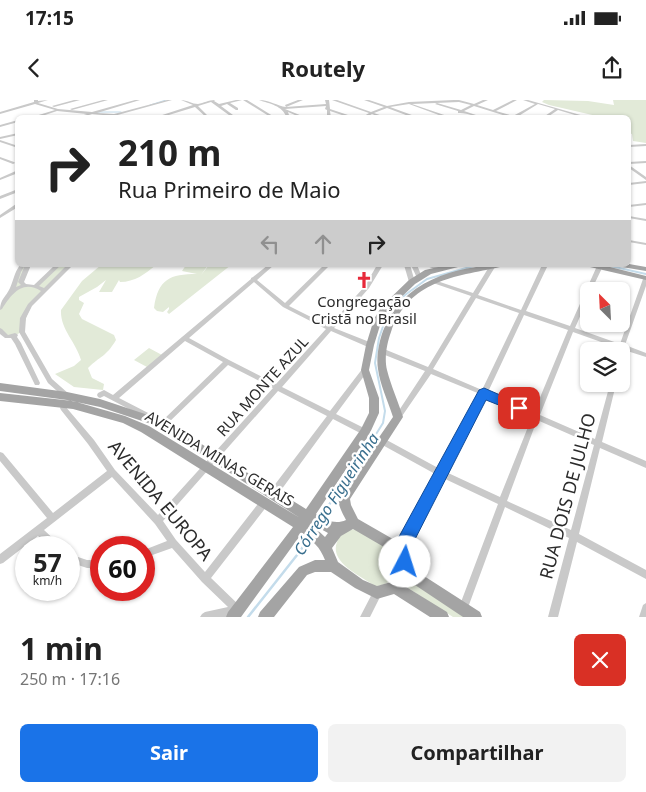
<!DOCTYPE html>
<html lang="pt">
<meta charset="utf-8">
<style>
:root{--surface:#fff;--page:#f2f2f2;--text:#222;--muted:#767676;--accent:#1a73e8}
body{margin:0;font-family:"Noto Sans",sans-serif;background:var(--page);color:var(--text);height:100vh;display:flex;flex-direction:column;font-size:19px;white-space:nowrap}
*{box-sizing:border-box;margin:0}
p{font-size:16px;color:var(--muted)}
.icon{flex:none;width:28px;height:28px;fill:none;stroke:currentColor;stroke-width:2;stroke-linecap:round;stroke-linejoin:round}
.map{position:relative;height:517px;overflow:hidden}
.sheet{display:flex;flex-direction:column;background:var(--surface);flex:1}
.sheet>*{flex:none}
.banner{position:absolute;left:15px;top:15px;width:616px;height:152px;border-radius:8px;box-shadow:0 1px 4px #0004;background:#fff;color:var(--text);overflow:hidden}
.needle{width:32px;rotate:336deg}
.controls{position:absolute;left:580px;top:182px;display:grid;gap:10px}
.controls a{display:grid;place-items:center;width:50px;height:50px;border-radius:8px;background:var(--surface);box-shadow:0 1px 4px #0004;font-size:25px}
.speed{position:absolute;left:15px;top:436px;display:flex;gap:10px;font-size:25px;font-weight:700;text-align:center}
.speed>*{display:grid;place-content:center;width:65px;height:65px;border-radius:50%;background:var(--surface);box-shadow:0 1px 4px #0004;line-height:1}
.speed small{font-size:12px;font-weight:400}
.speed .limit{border:8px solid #d22;background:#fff;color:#111}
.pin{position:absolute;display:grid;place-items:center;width:42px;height:42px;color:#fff;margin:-21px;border-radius:10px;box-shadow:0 2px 8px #0006}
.me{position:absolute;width:55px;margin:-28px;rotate:5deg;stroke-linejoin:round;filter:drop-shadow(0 0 4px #0008)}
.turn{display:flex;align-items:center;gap:18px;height:105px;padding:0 20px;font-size:22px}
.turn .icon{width:65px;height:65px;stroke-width:2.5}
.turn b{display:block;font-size:35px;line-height:42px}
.lanes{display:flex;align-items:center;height:48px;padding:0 20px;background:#0003;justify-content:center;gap:25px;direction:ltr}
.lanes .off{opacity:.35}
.round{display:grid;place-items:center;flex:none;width:52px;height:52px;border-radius:8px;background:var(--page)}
.headline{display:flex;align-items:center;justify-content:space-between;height:85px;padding:0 20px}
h1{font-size:30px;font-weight:700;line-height:38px}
.primary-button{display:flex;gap:10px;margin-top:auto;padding:10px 20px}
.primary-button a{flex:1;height:58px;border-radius:8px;background:var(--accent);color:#fff;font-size:20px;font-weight:700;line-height:58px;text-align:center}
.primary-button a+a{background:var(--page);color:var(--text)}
.status{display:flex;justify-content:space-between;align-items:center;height:35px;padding:0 25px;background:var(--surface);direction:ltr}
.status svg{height:14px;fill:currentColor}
header{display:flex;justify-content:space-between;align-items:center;height:65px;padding:0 20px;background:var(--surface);font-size:22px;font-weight:700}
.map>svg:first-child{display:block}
.green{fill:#e2ead8}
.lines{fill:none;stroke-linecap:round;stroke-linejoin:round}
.stream-far2{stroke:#c4dceb;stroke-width:1}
.stream-far1{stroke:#c4dceb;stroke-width:2}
.stream{stroke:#c4dceb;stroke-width:2.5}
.minor{fill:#c9c9c9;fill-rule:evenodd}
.major{fill:#a4a4a4;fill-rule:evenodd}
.route{fill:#1a73e8;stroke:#114b97}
.labels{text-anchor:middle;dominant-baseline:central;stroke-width:5;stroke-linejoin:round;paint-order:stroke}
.poi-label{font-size:15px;fill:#2c2c2c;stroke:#fff}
.street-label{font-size:15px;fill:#2c2c2c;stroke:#fff}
.water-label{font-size:16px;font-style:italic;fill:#396f8e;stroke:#fff}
.near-street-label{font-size:18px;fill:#2c2c2c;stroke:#fff}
</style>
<div class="status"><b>17:15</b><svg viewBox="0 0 49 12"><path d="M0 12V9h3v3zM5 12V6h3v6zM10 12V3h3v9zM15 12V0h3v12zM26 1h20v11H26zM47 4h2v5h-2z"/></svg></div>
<header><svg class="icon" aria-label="back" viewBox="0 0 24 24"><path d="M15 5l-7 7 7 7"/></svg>Routely<svg class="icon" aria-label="share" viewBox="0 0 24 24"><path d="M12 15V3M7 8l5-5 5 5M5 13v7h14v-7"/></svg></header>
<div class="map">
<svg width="646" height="517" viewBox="0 0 646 517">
<rect width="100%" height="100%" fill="#fff"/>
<path class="green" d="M544 0 588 1 614 5 613 0H646V43L633 41 632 34 629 33V18L601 17 549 5 542 2Z
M23 165H28L23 175 24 186H36L58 165H70L30 205 22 232 13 236H7L0 230V208L12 191Z
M101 165H156C145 174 135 182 120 182L119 180 112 192H99L106 180 97 187 79 197V200L84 203 79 214 82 219 114 235 116 240C105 258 101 255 88 268L92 278 104 284 103 290 74 287 55 274 74 266 81 260C76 242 60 229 61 210L82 181Z
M186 165H208L201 175 209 165H231L169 214 167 212 169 209V207L163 212 157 211 154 208C158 179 170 174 197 174L182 171Z
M149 248 162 255 147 267 134 260Z
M355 429 393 451C403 467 394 486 375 486 361 476 329 463 337 442 340 434 348 430 355 429Z
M408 480 411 481 468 517H453L408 488 405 485Z"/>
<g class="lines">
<path class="stream-far2" d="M150 5 166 0
M96 12H121"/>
<path class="stream-far1" d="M606 165 646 174
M358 363 383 323 385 311 375 263 379 238 387 215 405 195 427 179 477 165"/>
<path class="stream" d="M320 418 359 361
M248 517 301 450 308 437"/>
<path class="minor" d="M34 0H38V1L48 0 38 3 58 9 92 12 135 0H140L97 13 114 14 167 0H172L114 16 92 14 80 18H74L87 14 57 11 36 18H29L55 10 35 4 0 14V12L34 2Z
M74 0H80L54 7 52 6Z
M103 0H108L72 10 70 9Z
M181 0C187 0 192 4 198 4 204 3 208 0 215 0L214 1 219 4 236 0H242L230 3 238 8V10H236L227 4 221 6 237 18H233L211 2 198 6 210 18H207L195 7 159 18H153L193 5Z
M243 0H247L276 18H272Z
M259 0C270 0 277 6 286 7L285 5 298 0H303L286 7 326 4 325 0H329L330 9 357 18H351L330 11 331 18H327V10L325 9 326 6 285 9 307 18H302L288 12 290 18H287C282 5 270 4 259 0Z
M332 0H337L371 12 384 7 364 0H369L387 6 409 2 454 0H459L474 4 483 0H488L477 5 493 10 513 0H517L496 11 513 16 535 4 523 0H528L591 18H585L558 10 546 18H542L555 9 538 4 517 17 518 18H512L474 6 464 11 485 18C476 18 467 12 458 13V11L435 4 437 3 461 10 471 5 459 2 412 4 453 18H447L409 4 390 7 420 18H414L387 8 374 13 388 18H382L372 14 365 18H361L369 13Z
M18 20V22L0 27V25Z
M18 33V35L0 39V37Z
M0 40 18 46V48L0 42Z
M646 44V46L629 47V45Z
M0 57 14 62 15 63 13 64 0 59Z
M646 61V63L629 64V62Z
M629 65 646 77V80L629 68Z
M18 70V73L0 80V78Z
M646 81V83L629 85V83Z
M18 89V92L0 99V96Z
M646 103V105L629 107V105Z
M16 104H18V107L0 118V115Z
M629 116 646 119V121L629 118Z
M629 140 646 143V145L629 142Z
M20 165H31L24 182 26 184 34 185 55 165H61L39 186 44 188 67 165H73L32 206 26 218 25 232 52 279 69 294 70 296 69 298H65L48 283 19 232 20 218 28 204 41 191C22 179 11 195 2 209L0 210C0 199 6 197 10 188 14 179 14 173 20 165ZM25 165 18 182 21 185 16 187 21 172Z
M268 165H274L257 180 285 203 324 165H330L289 206 329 226 365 186 377 165H383L369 188 334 228 372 243 373 245 372 247H368L331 231 282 287 330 311 363 268H367L368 270 367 272 336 314 368 330 369 332 368 334 365 335 362 334 333 319 276 397 273 398 270 397 269 394 270 391 327 316 278 291 163 421 176 440 205 472 261 400 264 399 267 400 268 403 267 406 211 478 241 507 243 510 241 513 226 517H200L202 514 205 512 228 507 202 482 172 448 144 458V450L167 441 155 424 112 377 44 430 60 445 61 448H50L38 436 3 463 0 464V454L47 418 0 361V352L3 353 53 413 107 371 88 344 61 310 60 308 61 306 63 305 65 306 94 340 115 370 158 415 273 288 228 265 165 326 163 327 161 326 159 324 161 322 223 262 185 241 119 298 152 315 153 317 152 319 150 320 148 319 104 296 100 298 98 297 97 295 98 293 104 290 113 295 251 179V178L253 177ZM254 182 283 207 326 229 276 284 229 260 189 238Z
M404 165H410L415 182 414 183H410L409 182Z
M411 165H417L422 177 421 178H417Z
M424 165H432L443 169 440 171Z
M492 165 495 167 478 195 521 210 542 165H548L526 211 570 226 597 166 598 165H602L603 166 591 191H589V196L575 228 620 244 643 179 646 177V186L625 245 646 253V257L624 250 621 253V251H617L618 248 573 232 540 315 595 339 610 284H616L602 342 646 361V368L600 348 579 434 646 470V479L577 442 558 517H548L569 438 505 407 466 513 463 515 460 513 458 510 498 404 443 378 404 453 401 454 398 453 397 450 437 375 377 342 376 340 377 338 380 337 383 338 440 369 480 294 431 274 400 319 398 320 396 319 395 317 396 315 425 271 380 253 379 251 380 249H384L428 267 471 196 433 183 432 182 433 181H437L473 193 489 167ZM476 198 519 213 482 290 433 269ZM524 215 568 230 534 312 488 292ZM485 297 532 317 500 397 446 372ZM537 320 594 345 571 430 507 401Z
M0 228 2 229 8 235 15 233 17 234 18 235 17 237 21 243 40 283 39 285H35L15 244 11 238H5L0 234Z
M69 454 87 460H101V468H87L69 462Z
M377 488 380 490 382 493 370 517H360L374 490Z
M646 503V517H639L643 505Z"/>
<path class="major" d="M629 164 646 167V171L622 167 621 165H629Z
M447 165H459L458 167 431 174 415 184 388 210 382 219 374 245 369 270 379 298V313L369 335 316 414C326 420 335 425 346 420 342 412 336 403 340 394L393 317C388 301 380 285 378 269 376 257 379 242 383 231 401 182 455 165 504 165L500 167C454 177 409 180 391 232 387 243 384 258 387 270 391 286 398 301 403 317L350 399 351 405 358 419 405 446 409 456 410 467 480 512 482 517H463L406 479 403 485 447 512 449 517H430L394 494 377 499 355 488 331 472H315L307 475 274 517H258L260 512 299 467 315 460H325C320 447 313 441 302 433L241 517H226L228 512 293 427 141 332 123 323 73 309 0 301V293L73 301 125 316 149 326 300 418 157 326 100 307 67 300 0 291V283L67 292 100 299 163 320 306 409 361 329 369 313V298L361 270 366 245 374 219 382 206 409 180 425 170ZM310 423 328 433 325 437ZM353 429 396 454 397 469 391 482 377 486 363 480 338 462 332 448 341 436Z
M589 165H602L646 176V180L590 167Z"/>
</g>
<path class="route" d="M484 288 523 305 525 308 523 312 519 313 486 300 409 451 413 462 411 468 405 470 399 468 393 450 395 444 479 290Z"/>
<defs>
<g id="church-bare" transform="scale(1.35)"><path d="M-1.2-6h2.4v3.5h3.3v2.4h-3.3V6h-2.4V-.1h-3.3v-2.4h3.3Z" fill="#e7293a" stroke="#fff" stroke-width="2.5" paint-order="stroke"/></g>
</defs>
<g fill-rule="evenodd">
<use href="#church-bare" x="364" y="180"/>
</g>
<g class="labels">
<g class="poi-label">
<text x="364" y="201">Congregação<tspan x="364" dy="17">Cristã no Brasil</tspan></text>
</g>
<g class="street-label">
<text transform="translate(262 286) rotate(-48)">RUA MONTE AZUL</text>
<text transform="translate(220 358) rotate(31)">AVENIDA MINAS GERAIS</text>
</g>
<g class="water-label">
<text transform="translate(336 394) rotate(-57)">Córrego Figueirinha</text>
</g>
<g class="near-street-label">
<text transform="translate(567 396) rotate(-75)">RUA DOIS DE JULHO</text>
<text transform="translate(161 400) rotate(50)">AVENIDA EUROPA</text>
</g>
</g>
</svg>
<div class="controls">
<a><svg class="needle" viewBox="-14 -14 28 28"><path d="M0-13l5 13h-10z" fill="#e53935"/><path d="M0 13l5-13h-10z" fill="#767676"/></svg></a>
<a><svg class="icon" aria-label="layers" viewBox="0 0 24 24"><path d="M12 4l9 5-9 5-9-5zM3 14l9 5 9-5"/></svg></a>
</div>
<div class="speed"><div>57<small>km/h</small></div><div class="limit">60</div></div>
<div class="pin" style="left:519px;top:308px;background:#d93025"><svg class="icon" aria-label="arrive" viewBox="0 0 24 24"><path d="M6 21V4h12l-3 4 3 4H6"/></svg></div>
<svg class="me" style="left:405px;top:462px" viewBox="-20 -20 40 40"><circle r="19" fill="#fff"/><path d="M0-13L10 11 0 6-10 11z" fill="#1a73e8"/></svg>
<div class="banner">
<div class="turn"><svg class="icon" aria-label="right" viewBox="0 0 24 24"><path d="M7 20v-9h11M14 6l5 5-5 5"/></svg><div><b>210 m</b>Rua Primeiro de Maio</div></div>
<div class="lanes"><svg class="icon off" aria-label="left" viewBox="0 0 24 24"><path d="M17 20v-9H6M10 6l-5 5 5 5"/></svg><svg class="icon off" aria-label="ahead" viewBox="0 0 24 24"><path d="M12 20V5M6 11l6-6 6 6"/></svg><svg class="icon" aria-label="right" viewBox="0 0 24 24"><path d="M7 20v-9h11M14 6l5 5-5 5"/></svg></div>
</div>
</div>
<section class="sheet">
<div class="headline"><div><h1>1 min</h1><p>250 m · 17:16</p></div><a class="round" style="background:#d93025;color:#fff"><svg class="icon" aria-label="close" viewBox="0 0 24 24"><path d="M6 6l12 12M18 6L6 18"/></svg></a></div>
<div class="primary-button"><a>Sair</a><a>Compartilhar</a></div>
</section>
